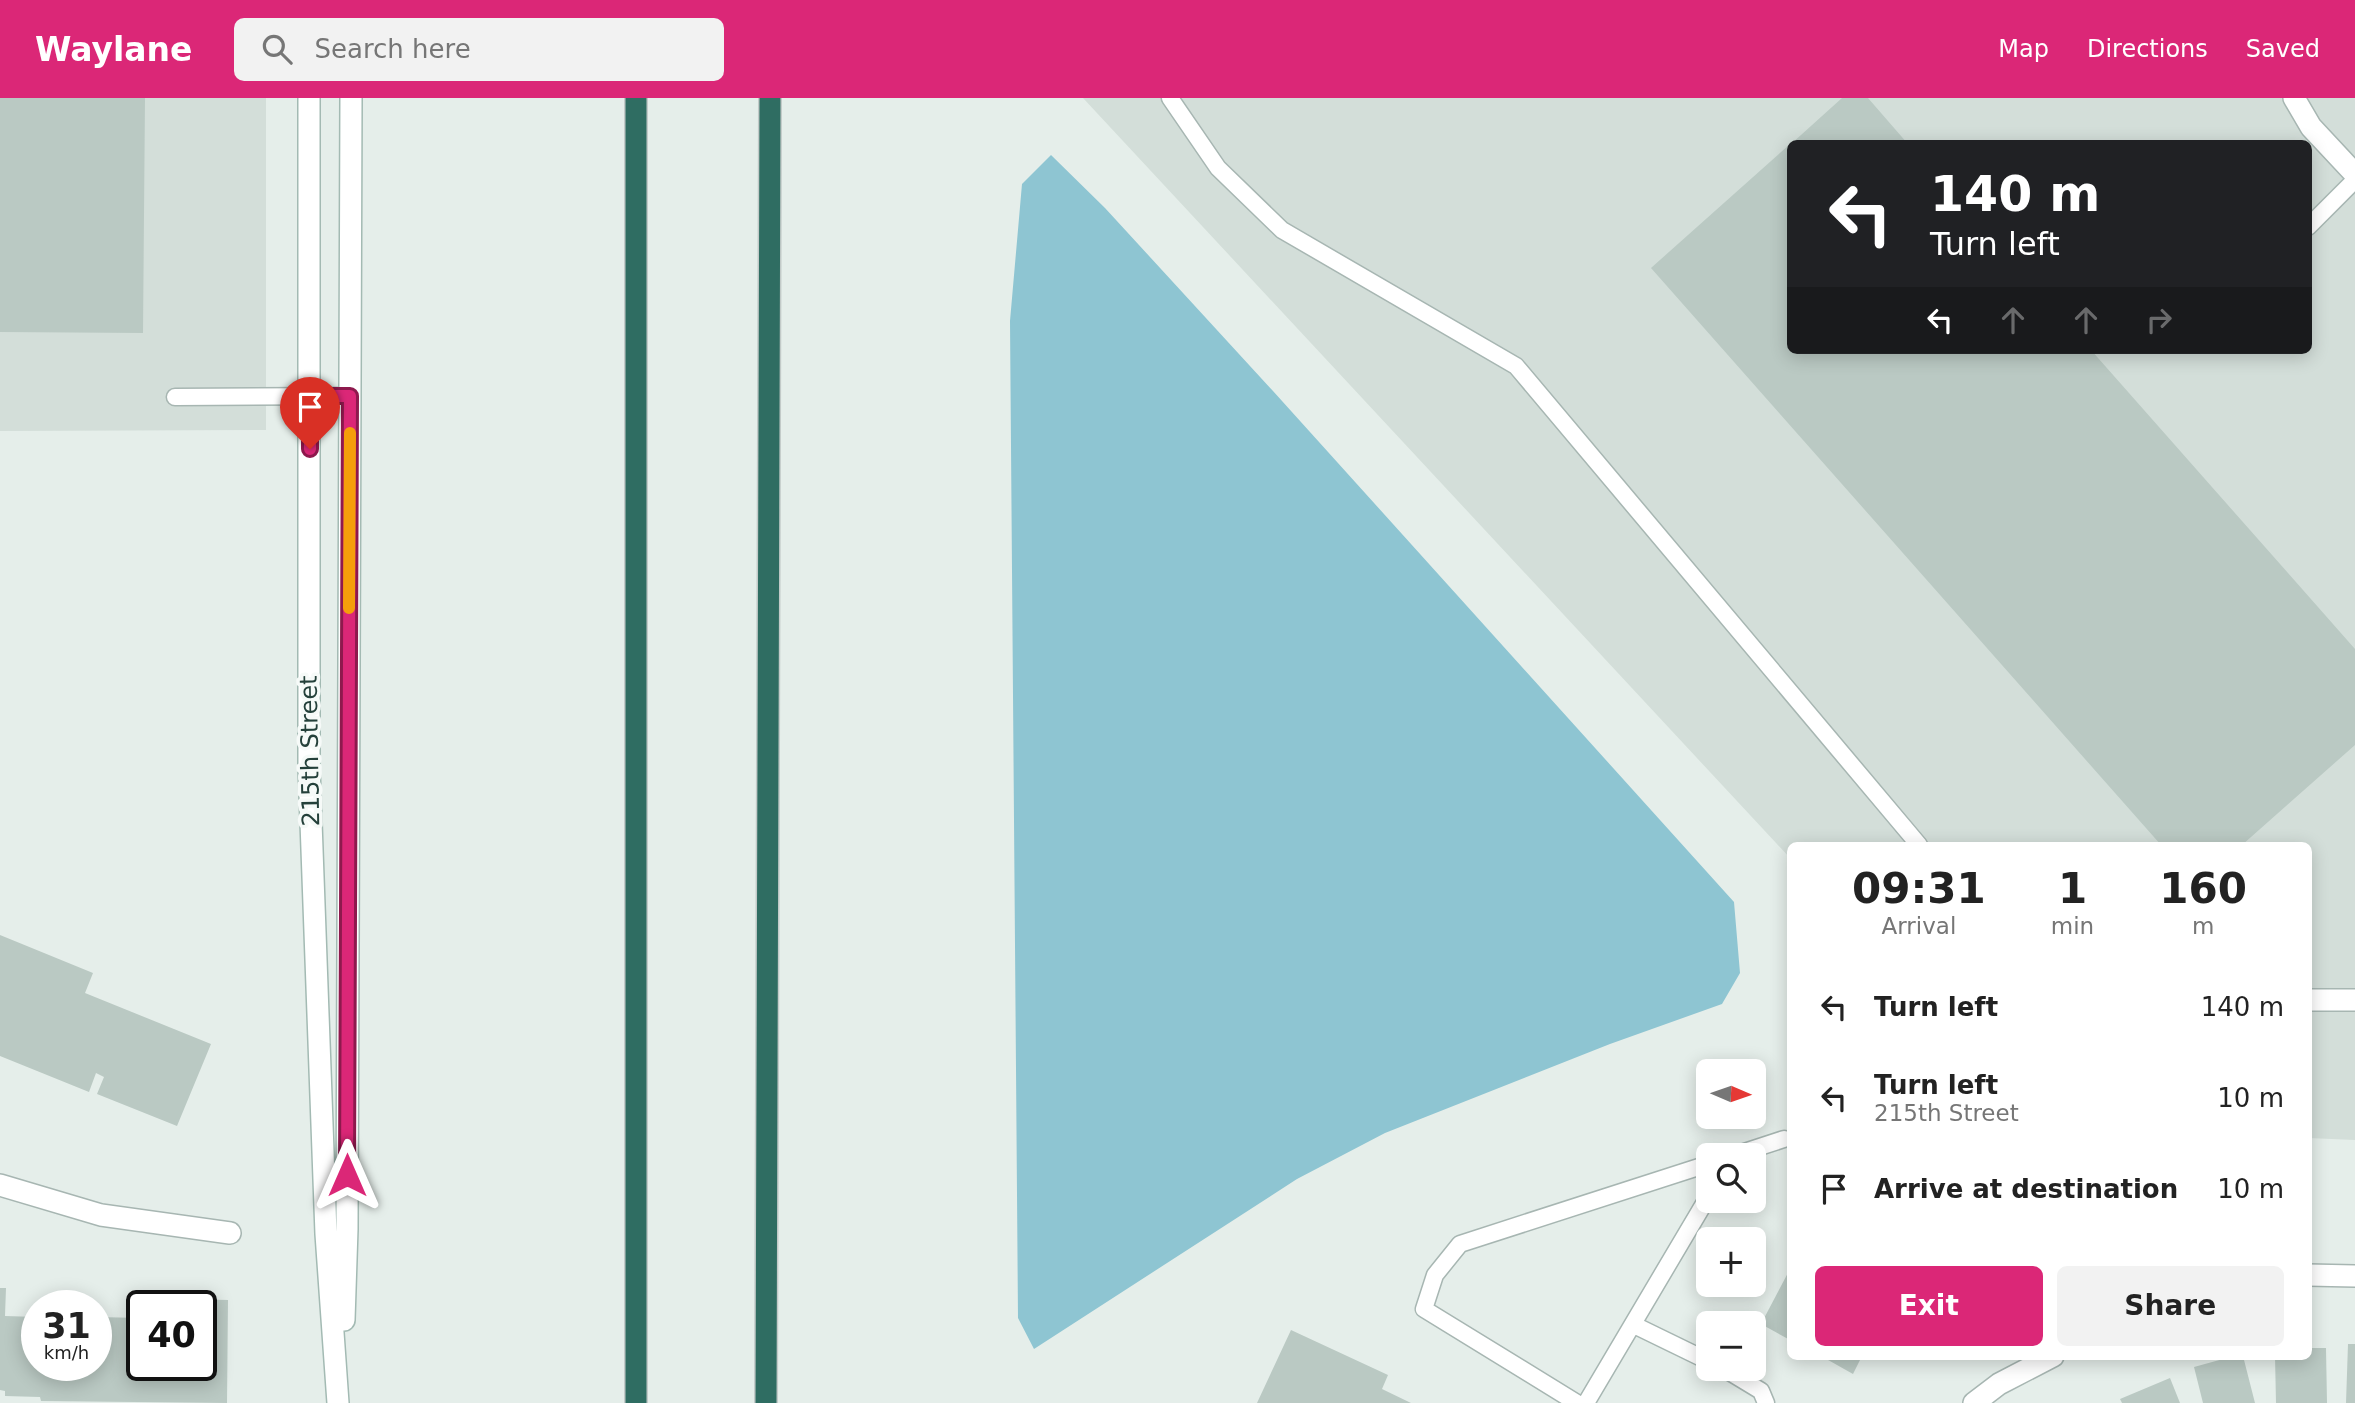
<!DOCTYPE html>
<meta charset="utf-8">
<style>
:root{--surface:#fff;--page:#f2f2f2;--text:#222;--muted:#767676;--accent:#db2777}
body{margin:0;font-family:"DejaVu Sans",sans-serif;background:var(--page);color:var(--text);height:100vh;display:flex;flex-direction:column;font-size:26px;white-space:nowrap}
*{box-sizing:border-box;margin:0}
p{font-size:23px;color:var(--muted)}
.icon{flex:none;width:38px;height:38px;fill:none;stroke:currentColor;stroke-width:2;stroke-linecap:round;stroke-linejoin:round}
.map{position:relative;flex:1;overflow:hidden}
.sheet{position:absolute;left:1787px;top:744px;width:525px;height:518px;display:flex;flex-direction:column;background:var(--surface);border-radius:10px;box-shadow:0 4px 18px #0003}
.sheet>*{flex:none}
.top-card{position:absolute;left:1787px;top:42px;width:525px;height:214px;border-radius:10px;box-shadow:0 4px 18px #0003;background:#202124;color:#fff;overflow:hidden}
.needle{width:46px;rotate:92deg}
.controls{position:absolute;left:1696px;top:961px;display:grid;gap:14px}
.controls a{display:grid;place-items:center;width:70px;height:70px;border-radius:10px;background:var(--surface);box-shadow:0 4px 18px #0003;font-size:35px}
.speed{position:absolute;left:21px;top:1192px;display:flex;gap:14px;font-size:35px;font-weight:700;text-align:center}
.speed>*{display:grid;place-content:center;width:91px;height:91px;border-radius:50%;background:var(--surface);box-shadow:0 4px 18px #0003;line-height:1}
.speed small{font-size:18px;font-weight:400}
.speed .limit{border:4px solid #111;border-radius:10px;background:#fff;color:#111}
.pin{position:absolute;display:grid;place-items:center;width:60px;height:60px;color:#fff;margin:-72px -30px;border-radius:50% 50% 50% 0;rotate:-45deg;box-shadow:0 0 7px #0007}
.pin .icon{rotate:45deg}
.me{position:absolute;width:77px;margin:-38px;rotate:0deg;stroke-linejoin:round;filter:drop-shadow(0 0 5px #0008)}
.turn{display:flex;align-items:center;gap:24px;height:147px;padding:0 28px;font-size:32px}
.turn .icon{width:91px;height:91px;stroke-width:2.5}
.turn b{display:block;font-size:49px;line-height:60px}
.lanes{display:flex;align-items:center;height:66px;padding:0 28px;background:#0003;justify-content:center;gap:35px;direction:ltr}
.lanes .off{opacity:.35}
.eta{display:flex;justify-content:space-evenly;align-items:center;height:119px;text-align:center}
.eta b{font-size:42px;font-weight:800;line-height:49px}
.action{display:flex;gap:14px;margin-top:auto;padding:14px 28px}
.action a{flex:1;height:80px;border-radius:10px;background:var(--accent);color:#fff;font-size:28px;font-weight:800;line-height:80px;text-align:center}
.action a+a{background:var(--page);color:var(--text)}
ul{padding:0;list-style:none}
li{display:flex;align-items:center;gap:21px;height:91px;padding:0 28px}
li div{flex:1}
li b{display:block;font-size:26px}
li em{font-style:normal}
header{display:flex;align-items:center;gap:42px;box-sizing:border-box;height:98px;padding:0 35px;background:var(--accent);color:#fff}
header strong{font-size:33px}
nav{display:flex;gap:38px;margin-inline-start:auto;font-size:24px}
.search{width:490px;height:63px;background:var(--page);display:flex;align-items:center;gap:18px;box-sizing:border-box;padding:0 24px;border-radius:10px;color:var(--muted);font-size:26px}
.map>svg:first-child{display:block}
.built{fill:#d3ded9;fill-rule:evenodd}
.water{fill:#8ec5d2}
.building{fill:#bac9c3}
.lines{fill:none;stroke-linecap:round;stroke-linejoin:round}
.lane-casing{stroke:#a7b6b2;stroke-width:19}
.street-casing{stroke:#a7b6b2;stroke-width:24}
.secondary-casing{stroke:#a3bab3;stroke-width:24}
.highway-casing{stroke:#c2cac8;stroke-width:24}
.lane{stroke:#fff;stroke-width:16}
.street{stroke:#fff;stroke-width:21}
.secondary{stroke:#fff;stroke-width:21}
.highway{stroke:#2f6d62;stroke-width:21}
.route-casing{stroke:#8e194d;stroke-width:18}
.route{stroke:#db2777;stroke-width:12}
.slow{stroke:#f59e0b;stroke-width:12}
.labels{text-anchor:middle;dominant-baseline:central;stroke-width:7;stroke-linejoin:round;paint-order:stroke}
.street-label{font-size:24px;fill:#24403a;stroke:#f6faf8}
</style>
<header>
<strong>Waylane</strong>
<div class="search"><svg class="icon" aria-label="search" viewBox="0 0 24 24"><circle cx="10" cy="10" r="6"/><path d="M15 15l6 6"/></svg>Search here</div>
<nav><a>Map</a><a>Directions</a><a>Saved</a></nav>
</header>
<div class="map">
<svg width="2355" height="1305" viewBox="0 0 2355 1305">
<rect width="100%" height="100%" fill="#e5eeea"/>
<path class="built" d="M0 0H266V332L0 333Z
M1083 0H2355V1042L2308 1040V747H1790V760ZM1790 46H2308V252H1790Z"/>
<path class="water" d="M1051 57 1105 110 1273 293 1734 804 1740 875 1722 906 1610 946 1385 1035 1297 1081 1034 1251 1018 1220 1010 223 1022 86Z"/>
<path class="building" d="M0 0H145L143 235 0 234Z
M1842 0H1868L1908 46H1791Z
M1790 46V252H2091L2355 551V647L2242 747H2161L1651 170Z
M0 837 93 875 85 895 211 946 177 1028 97 996 104 979 96 975 89 994 0 958Z
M1790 1171V1242L1761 1226Z
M0 1190H6L5 1218 37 1219V1267H96V1219L142 1220V1267H201V1208H185V1201L228 1202 227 1305 41 1303 40 1299 5 1298V1293L0 1292Z
M1291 1232 1388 1277 1382 1291 1411 1305H1257Z
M2348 1246H2355V1305H2346Z
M2308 1250H2326L2327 1305H2276L2275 1258H2308Z
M1821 1258H1862L1853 1276Z
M2234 1258H2243L2255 1305H2203L2194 1269Z
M2170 1280 2180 1305H2122L2120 1301Z"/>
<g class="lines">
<g class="lane-casing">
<path id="lane" d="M1170 0 1218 70 1282 132 1516 268 1919 747
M2308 129 2355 82
M175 299 350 298
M1735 1057 1784 1041
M1634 1227 1708 1263
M1723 1270 1761 1293 1766 1305
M1577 1305 1424 1211 1435 1177 1460 1146 1708 1066
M1586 1305 1708 1099"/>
</g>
<g class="street-casing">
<path id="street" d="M2294 0 2311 29 2355 76
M2308 902H2355
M0 1087 101 1117 230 1135
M2308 1177 2355 1178
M1974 1305 1999 1286 2053 1258"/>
</g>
<g class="secondary-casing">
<path id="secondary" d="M309 0V669L326 1136 338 1305
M344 1222 347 1131 351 0"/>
</g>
<g class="highway-casing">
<path id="highway" d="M636 0V1305
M766 1305 770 0"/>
</g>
<use href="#lane" class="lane"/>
<use href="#street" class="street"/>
<use href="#secondary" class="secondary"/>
<use href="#highway" class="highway"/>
</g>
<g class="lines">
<g class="route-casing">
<path id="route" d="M310 351V298H350L347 1077"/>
</g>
<use href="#route" class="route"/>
<path class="slow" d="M349 510 350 335"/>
</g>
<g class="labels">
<g class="street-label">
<text transform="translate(310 653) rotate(-91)">215th Street</text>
</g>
</g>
</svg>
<div class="controls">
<a><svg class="needle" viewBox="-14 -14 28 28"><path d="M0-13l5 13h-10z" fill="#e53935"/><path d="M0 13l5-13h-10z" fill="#767676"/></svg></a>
<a><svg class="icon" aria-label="search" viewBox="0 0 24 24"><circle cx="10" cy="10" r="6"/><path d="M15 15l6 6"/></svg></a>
<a>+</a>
<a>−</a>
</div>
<div class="speed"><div>31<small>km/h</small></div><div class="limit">40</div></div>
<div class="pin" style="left:310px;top:351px;background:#d93025"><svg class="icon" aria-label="arrive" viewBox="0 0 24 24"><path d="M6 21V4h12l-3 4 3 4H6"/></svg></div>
<svg class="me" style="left:347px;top:1077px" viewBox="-20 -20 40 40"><path d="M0-17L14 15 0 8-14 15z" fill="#db2777" stroke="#fff" stroke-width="4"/></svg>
<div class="top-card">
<div class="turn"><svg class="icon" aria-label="left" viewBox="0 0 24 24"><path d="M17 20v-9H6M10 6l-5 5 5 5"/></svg><div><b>140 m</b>Turn left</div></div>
<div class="lanes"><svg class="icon" aria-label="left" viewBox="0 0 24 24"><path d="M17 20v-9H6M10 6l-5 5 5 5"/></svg><svg class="icon off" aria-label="ahead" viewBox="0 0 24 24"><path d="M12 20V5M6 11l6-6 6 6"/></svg><svg class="icon off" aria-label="ahead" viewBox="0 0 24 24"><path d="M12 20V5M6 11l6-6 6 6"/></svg><svg class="icon off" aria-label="right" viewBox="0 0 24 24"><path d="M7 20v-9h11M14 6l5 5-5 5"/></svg></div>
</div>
<section class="sheet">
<div class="eta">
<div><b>09:31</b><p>Arrival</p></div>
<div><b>1</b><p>min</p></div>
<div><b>160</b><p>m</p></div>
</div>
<ul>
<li><svg class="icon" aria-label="left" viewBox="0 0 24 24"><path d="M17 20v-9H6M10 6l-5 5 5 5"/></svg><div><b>Turn left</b></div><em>140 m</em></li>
<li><svg class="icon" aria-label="left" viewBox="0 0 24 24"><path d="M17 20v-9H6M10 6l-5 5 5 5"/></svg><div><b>Turn left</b><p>215th Street</p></div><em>10 m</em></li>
<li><svg class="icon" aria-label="arrive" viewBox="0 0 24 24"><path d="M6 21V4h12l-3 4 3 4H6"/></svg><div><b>Arrive at destination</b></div><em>10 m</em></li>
</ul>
<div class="action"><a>Exit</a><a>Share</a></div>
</section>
</div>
